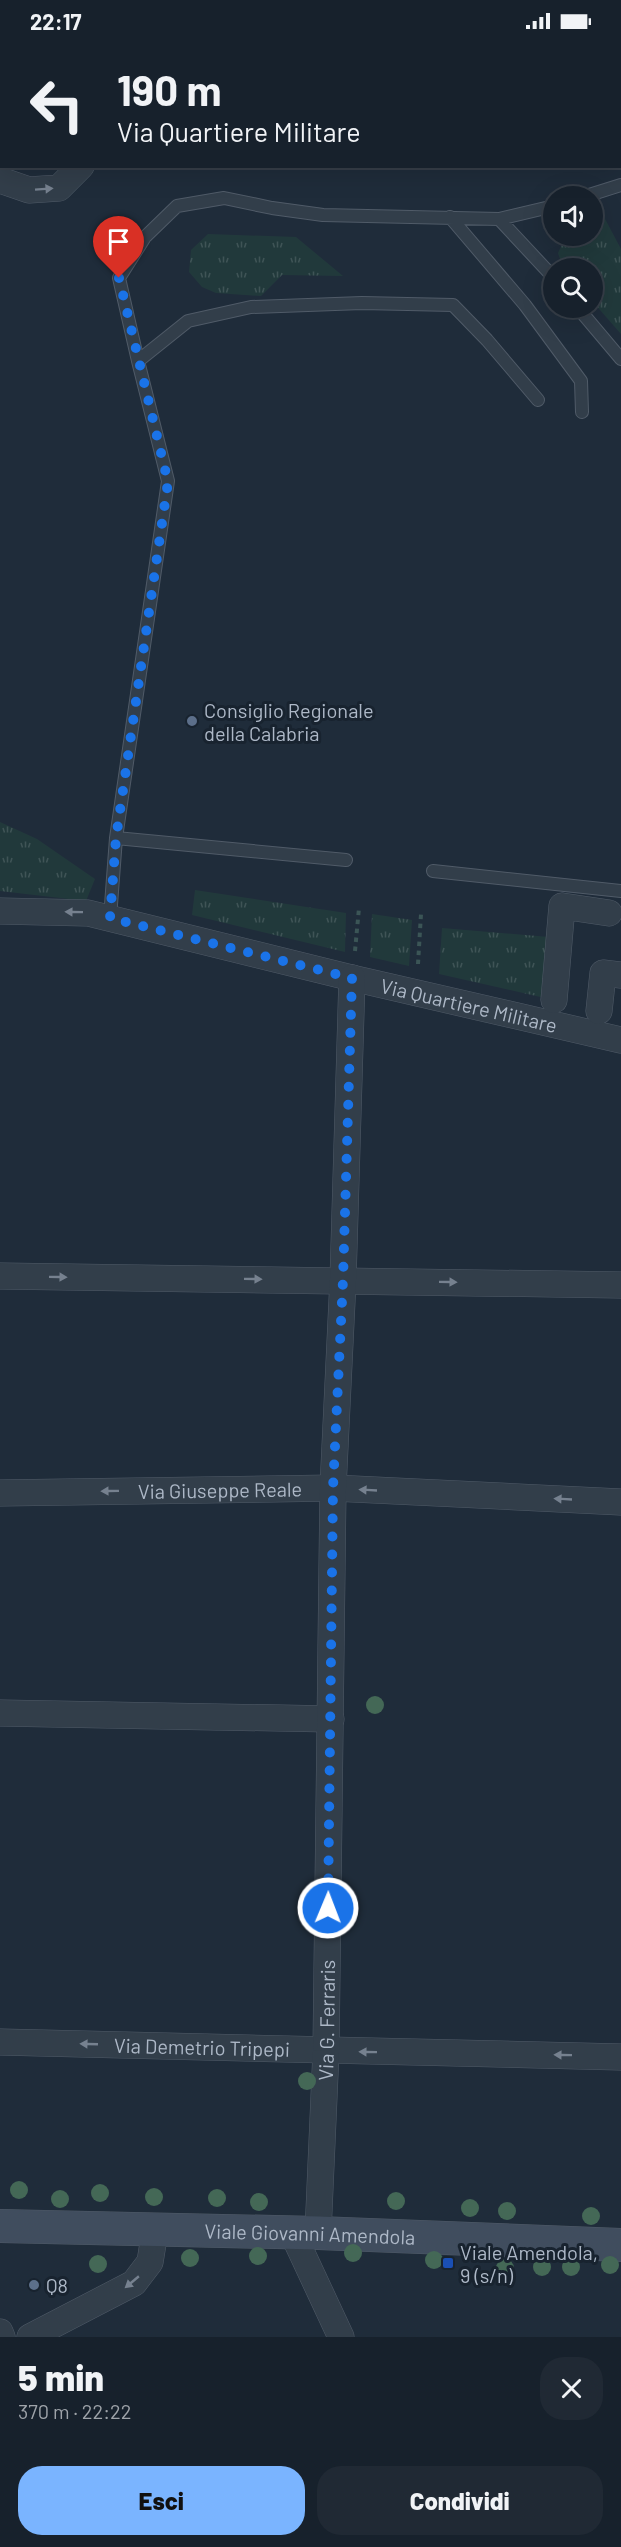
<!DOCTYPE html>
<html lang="it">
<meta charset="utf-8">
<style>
:root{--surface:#17212c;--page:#202934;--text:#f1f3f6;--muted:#9ea3a9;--line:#363e48;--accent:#7ab4ff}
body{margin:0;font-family:Barlow,sans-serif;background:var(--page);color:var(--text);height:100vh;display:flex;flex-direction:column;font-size:22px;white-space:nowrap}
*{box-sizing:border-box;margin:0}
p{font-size:20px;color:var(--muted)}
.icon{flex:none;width:33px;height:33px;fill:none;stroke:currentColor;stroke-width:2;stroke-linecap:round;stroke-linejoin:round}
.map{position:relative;height:2295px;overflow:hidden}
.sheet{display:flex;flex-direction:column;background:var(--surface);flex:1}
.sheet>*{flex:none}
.guide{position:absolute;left:0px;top:0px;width:621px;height:126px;box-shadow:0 6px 24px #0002,0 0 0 2px var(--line);background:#17212c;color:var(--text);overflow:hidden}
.tools{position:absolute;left:543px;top:144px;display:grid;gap:12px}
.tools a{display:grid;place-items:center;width:60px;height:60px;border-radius:50%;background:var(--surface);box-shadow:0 6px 24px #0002,0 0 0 2px var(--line);font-size:30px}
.pin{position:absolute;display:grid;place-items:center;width:51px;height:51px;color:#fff;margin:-62px -26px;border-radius:50% 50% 50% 0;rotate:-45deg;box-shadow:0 0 6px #0007}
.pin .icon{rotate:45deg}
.me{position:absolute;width:66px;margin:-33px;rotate:1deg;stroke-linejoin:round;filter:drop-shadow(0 0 4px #0008)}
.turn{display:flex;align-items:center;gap:21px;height:126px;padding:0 18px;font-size:27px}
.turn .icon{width:78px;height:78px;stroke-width:2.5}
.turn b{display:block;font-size:42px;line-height:51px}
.round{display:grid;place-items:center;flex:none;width:63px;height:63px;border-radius:24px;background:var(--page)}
.overview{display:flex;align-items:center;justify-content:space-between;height:102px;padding:0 18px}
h1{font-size:36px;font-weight:800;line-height:45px}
.primary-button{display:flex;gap:12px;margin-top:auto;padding:12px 18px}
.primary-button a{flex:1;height:69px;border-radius:24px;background:var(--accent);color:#111;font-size:24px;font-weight:800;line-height:69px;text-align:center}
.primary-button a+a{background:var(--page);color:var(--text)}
.status{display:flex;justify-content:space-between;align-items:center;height:42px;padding:0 30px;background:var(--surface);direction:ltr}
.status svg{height:16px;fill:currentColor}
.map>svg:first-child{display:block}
.grass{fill:url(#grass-tufts)}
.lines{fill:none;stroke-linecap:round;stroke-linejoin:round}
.lane-casing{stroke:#505b68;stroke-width:14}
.street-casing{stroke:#505b68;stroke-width:27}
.secondary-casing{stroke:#505b68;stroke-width:34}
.path{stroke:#3b5556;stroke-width:4;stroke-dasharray:4.5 4.5;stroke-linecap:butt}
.lane{stroke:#323e4a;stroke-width:12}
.street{stroke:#323e4a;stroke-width:26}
.secondary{stroke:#404d5e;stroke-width:33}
.tree{fill:#446856}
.oneway{fill:#76818f}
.route{stroke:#1a73e8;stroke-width:10;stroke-dasharray:0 18}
.service-dot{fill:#5c6f8a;stroke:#18232f;stroke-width:2}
.transit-dot{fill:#1a4fb4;stroke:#18232f;stroke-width:2}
.labels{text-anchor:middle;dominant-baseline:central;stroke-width:6;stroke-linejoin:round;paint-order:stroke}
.poi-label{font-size:20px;fill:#adb8c7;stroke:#18232f;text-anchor:start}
.street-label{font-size:20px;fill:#adb8c7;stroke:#18232f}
</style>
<div class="status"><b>22:17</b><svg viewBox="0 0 49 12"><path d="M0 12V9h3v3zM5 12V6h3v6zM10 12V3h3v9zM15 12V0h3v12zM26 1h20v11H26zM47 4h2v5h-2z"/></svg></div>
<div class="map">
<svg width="621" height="2295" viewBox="0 0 621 2295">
<defs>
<pattern id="grass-tufts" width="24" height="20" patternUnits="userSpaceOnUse" patternTransform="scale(1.5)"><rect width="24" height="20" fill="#21393b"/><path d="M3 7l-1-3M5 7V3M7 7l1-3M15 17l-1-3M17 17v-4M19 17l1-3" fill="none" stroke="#3f5456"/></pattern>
</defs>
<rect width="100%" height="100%" fill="#1f2c3a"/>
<path class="grass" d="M604 175 621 207V292L593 260 592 226H563L558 211 566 194H592L593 179Z
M208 192 296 195 343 234 282 233 261 254 216 251 202 245 189 230 191 208Z
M0 780 37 797 95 837 86 859 0 849Z
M195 848 346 871 345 910 192 873Z
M372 872 412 878 409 924 370 915Z
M442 886 549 895 545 956 439 932Z"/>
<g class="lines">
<g class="lane-casing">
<path id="lane" d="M586 154 621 143
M450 175 525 263 581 339 582 370
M499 177 554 164
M578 266 621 317
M138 319 119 236 145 195 177 164 224 156 272 166 323 173 499 177 554 236
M116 796 346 818
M433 829 621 849
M110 876 116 796 168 439 138 319 188 279 251 265 362 261 453 263 487 298 538 358"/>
</g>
<g class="street-casing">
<g id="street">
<path d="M204 2 206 0"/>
<path d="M620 88 621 87"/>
<path d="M0 138 29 148 59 146 81 124"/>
<path id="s1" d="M0 869 88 871 352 936 621 998"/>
<path d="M554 958 562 864 609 871"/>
<path d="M599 969 603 931 621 933"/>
<path d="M0 1234 621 1243"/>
<path id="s2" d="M0 1451 333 1446 621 1460"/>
<path d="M0 1671 331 1677"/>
<path id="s3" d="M0 2000 621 2015"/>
<path id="s4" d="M318 2191 326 2009 333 1446 343 1238 352 936"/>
<path d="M293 2192 341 2295"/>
<path d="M0 2290 2 2295"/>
<path d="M30 2295 134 2241 150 2220 155 2189"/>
</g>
</g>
<g class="secondary-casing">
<g id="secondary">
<path d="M561 0 562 2"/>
<path d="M620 104 621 107"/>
<path id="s5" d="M0 2184 318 2191 621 2203"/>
</g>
</g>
<path class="path" d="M355 909 359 866
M418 922 421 872"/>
<use href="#lane" class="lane"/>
<use href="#street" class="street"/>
<use href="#secondary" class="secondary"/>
</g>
<g class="tree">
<circle cx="375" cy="1663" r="9"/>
<circle cx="307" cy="2039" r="9"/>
<circle cx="19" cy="2148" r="9"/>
<circle cx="100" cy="2151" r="9"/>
<circle cx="154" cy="2155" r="9"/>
<circle cx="217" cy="2156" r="9"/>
<circle cx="60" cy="2157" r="9"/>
<circle cx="396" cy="2159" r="9"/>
<circle cx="259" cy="2160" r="9"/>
<circle cx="470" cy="2166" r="9"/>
<circle cx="507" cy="2169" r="9"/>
<circle cx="591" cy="2174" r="9"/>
<circle cx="353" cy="2211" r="9"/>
<circle cx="258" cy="2214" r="9"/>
<circle cx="190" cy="2216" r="9"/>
<circle cx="434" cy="2218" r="9"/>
<circle cx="98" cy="2222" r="9"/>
<circle cx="610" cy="2223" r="9"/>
<circle cx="542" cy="2225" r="9"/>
<circle cx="571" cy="2225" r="9"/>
<circle cx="505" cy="2226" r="9"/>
</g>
<defs><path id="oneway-solid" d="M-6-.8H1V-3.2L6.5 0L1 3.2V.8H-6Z" transform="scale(1.5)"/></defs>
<g class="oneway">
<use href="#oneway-solid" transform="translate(44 147) rotate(-4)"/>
<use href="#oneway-solid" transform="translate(74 870) rotate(-179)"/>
<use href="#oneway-solid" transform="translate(58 1235) rotate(1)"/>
<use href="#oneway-solid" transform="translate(253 1237) rotate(1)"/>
<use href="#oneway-solid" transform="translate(448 1240) rotate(1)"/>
<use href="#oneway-solid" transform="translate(368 1448) rotate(-177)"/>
<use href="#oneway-solid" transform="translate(110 1449) rotate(179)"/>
<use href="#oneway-solid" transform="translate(563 1457) rotate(-177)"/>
<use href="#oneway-solid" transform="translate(89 2002) rotate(-178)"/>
<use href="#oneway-solid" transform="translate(368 2010) rotate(-179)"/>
<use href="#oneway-solid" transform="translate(563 2013) rotate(-179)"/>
<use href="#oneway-solid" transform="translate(132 2240) rotate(140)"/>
</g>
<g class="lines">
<path class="route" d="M119 236 168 440 116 796 110 876 352 936 343 1238 333 1446 328 1866"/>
</g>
<g class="service-dot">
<circle cx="192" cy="679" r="6"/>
<circle cx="34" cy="2243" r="6"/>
</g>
<rect class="transit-dot" x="442" y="2215" width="12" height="12" rx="3"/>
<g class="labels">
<g class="poi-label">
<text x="204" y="668">Consiglio Regionale<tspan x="204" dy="23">della Calabria</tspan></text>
<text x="460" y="2210">Viale Amendola,<tspan x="460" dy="23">9 (s/n)</tspan></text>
<text x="46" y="2243">Q8</text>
</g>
<g class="street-label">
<text stroke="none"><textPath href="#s1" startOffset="480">Via Quartiere Militare</textPath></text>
<text stroke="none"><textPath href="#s2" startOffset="220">Via Giuseppe Reale</textPath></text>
<text stroke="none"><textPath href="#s4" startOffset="213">Via G. Ferraris</textPath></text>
<text stroke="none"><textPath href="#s3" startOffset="202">Via Demetrio Tripepi</textPath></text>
<text stroke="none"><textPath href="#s5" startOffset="310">Viale Giovanni Amendola</textPath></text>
</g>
</g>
</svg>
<div class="tools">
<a><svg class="icon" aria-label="sound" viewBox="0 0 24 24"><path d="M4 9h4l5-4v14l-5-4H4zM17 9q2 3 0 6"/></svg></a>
<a><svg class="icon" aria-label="search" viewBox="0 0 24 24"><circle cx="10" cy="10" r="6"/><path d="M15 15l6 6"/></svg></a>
</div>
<div class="pin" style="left:119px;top:236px;background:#d93025"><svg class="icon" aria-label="arrive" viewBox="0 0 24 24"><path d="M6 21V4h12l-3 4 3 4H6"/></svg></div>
<svg class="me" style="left:328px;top:1866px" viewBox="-20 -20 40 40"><circle r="17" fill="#1a73e8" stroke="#fff" stroke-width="3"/><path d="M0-11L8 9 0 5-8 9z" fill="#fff"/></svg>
<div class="guide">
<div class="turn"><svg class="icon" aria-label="left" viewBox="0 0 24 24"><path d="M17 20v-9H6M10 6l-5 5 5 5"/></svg><div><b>190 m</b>Via Quartiere Militare</div></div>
</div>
</div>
<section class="sheet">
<div class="overview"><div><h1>5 min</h1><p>370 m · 22:22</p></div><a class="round"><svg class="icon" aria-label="close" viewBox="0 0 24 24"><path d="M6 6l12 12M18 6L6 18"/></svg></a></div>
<div class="primary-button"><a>Esci</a><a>Condividi</a></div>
</section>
